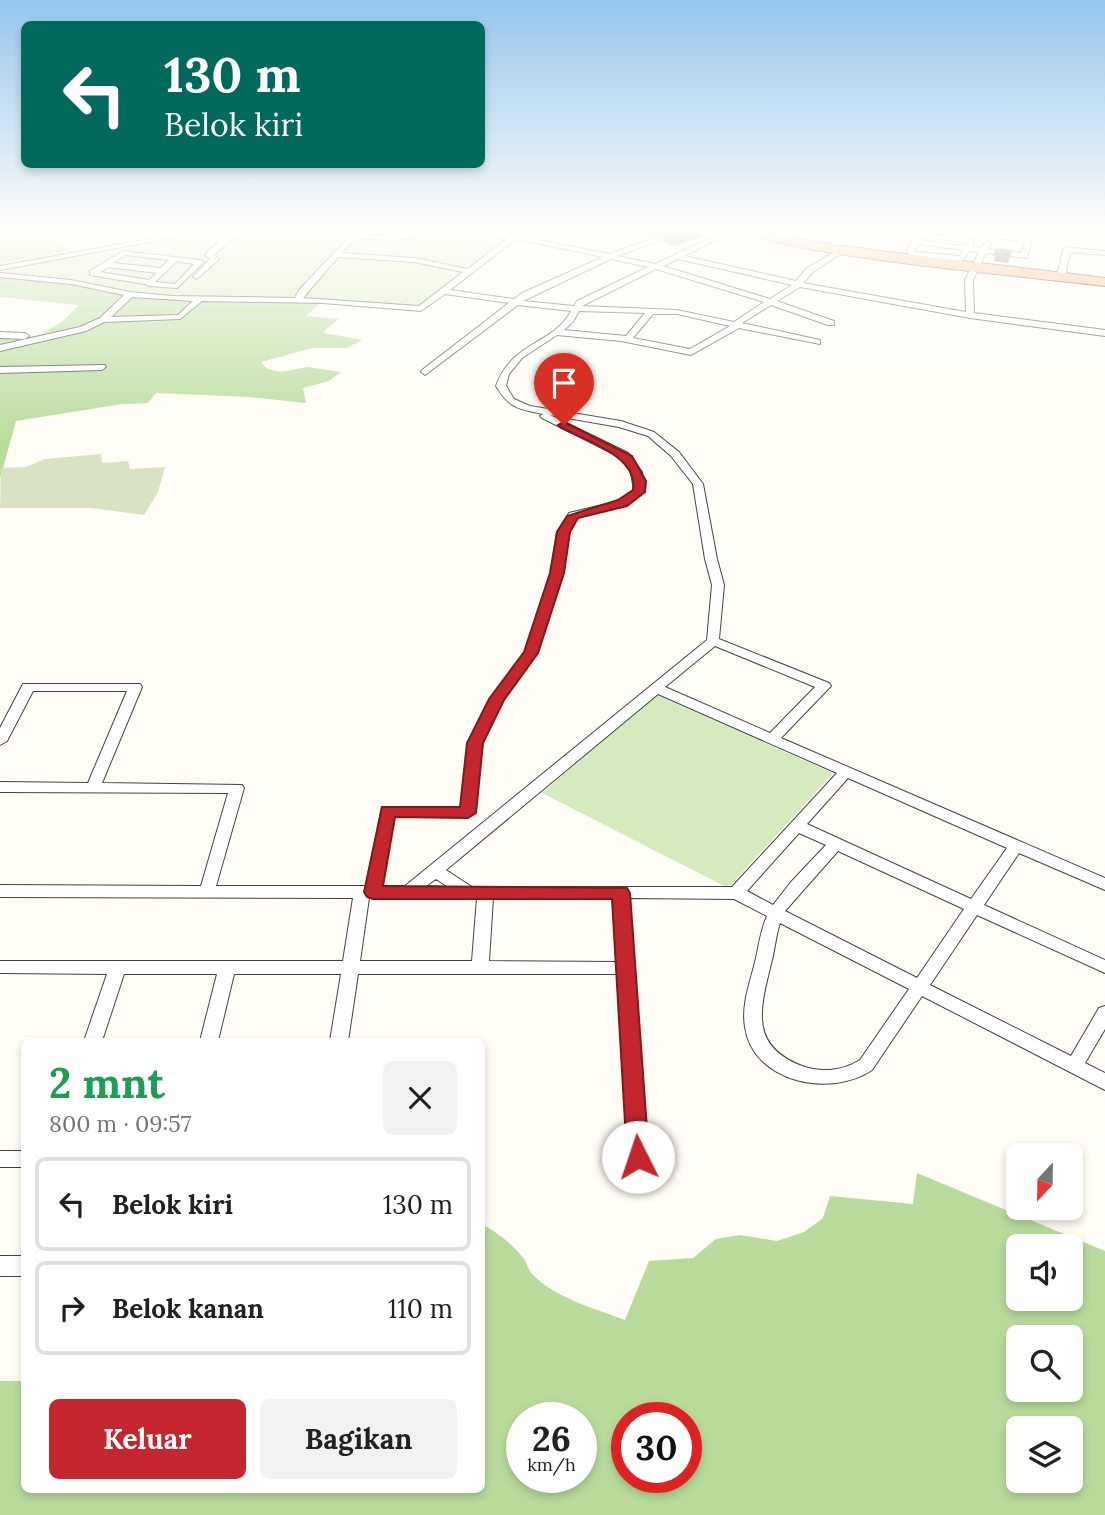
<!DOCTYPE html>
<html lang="id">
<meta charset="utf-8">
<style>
:root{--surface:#fff;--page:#f2f2f2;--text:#202124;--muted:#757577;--line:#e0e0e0;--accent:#c4262e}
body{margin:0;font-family:Lora,serif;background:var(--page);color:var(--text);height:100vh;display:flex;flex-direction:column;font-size:26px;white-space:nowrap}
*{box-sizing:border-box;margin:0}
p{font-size:23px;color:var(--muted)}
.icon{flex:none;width:38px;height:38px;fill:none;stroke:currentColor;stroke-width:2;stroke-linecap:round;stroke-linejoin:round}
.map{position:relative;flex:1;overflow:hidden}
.panel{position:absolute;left:21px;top:1038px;width:464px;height:455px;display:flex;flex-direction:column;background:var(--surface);border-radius:10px;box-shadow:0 4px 10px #0003}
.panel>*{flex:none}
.banner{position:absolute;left:21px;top:21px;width:464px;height:147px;border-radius:10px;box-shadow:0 4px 10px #0003;background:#00695c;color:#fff;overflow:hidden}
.needle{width:46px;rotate:202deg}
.controls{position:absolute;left:1006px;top:1143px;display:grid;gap:14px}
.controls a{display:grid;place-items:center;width:77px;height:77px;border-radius:10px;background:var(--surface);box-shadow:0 4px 10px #0003;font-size:35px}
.speed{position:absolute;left:506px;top:1402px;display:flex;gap:14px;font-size:35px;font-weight:700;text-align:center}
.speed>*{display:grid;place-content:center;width:91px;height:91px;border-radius:50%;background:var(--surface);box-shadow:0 4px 10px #0003;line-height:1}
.speed small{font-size:18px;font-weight:400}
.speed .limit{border:10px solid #d22;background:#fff;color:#111}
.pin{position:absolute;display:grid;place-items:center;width:60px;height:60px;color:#fff;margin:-72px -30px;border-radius:50% 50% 50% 0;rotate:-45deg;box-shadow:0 0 7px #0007}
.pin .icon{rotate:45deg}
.me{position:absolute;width:77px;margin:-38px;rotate:356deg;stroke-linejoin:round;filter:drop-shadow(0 0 5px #0008)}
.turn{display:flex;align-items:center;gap:24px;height:147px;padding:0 28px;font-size:32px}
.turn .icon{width:91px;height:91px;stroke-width:2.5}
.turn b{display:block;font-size:49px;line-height:60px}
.round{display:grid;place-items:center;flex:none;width:74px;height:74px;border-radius:10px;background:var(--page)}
.summary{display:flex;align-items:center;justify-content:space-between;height:119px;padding:0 28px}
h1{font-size:42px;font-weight:700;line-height:52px;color:#1e9e55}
.action{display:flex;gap:14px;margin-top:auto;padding:14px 28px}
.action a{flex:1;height:80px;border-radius:10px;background:var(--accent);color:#fff;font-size:28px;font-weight:700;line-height:80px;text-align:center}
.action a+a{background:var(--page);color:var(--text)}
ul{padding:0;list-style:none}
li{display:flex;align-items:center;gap:21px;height:94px;margin:0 14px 10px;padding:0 14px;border:4px solid var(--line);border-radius:10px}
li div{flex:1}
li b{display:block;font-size:26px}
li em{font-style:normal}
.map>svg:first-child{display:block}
.green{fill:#d5ebbd}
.forest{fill:#b9dc9c;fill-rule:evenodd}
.cemetery{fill:#d9e3c4}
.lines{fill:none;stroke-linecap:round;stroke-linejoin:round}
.street-casing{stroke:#444;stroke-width:2}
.highway-casing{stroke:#222;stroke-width:2}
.street{fill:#fff;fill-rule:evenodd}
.highway{fill:#f5a25d;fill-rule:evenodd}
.wall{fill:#4d4742}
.shaded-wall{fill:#3f3936}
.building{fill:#5a524d;stroke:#3f3936;stroke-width:2}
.route{fill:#c4262e;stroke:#7f191e;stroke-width:2}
</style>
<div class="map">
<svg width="1105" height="1515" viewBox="0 0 1105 1515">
<rect width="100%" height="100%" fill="#fffdf5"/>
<path class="green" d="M189 232H543L532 239 514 235 501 243 420 307 323 300 215 299 145 294 73 280 0 273V264Z
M656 695 833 773 728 888 542 793Z"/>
<path class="forest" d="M0 232H52L71 251 0 263Z
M0 278 72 284 116 294 155 298 242 303H321L306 316 339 319 325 330V333L362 340 347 348H312L261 362 267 369 281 372 307 367 341 372 329 381 303 388 306 403 249 397 156 393 148 403 122 404 16 421 0 479V332L37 336 62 322 79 305 0 297Z
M917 1173 1105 1251V1515H0V1381H24V1489H481V1224C497 1232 513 1244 524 1259 527 1263 528 1269 531 1273 555 1298 593 1308 625 1320L649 1261 693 1258 716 1239 740 1235 777 1241 804 1232 823 1218 830 1196 913 1204ZM1018 1246H1071V1298H1018ZM1018 1337H1071V1390H1018ZM522 1418H581V1477H522ZM626 1418H686V1477H626ZM1018 1428H1071V1480H1018Z"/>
<path class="cemetery" d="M101 454 102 463 128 461 130 469 165 467 158 492 144 515 91 508H0L1 468 26 467 45 459Z"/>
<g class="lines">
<g class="street-casing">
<path id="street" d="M187 232H269L265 234H237L214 255 219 259 197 279 193 277 210 259 205 255 206 253 228 234H205L202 232 0 270V266Z
M334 232 384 236 413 232 412 237 394 240 356 238 342 253 414 258 468 269 508 238 485 232H499L609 254 671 232H681L618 256 655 264 723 232H731L685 256 796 281 807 268 841 248 845 250 844 252 813 272 803 283 966 312 965 280 979 252 970 251 962 261 911 256 906 251 918 232 974 240 972 247 981 248 987 241 991 243 988 249 1021 253 1025 242 955 232H976L1032 238 1027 258 986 253 973 280 974 313 1105 330V336L970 318 800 287 777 301 834 321V325H828L771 305 742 323 820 340V344L739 328 691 355 621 341 557 335 522 358 509 374 506 386 514 399 530 406 621 421 654 432 679 452 703 484 717 559 724 585 719 639 829 683 831 686 781 738 1105 878V890L1019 853 984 905 1105 960V973L977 915 930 985 1071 1056 1099 1008 1105 1006V1029L1085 1063 1105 1073V1090L922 996 872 1070C831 1098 753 1083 745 1027 741 1004 751 980 756 958 759 944 761 929 767 916L734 899 629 898 648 1157 645 1163 638 1165 631 1163 628 1157 618 974H358L348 1041H330L341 974H234L218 1041H200L217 974H124L102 1041H84L107 974 0 973V961H343L353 898 0 897V885L201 886 228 793 0 792V782L88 783 127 691H33L7 741 0 745V728L23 684H140L142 687 102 783 242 785 244 788 216 886H366L382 807H461L468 743 490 699 525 653 551 573 557 532 568 515 569 513 619 501 634 491 631 472 620 457 542 418 540 416 543 414C518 409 510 409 496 386 511 342 554 344 571 311L518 305 425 375 421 372 422 370 509 303 445 294 421 311 323 303 202 301 180 319 104 322 86 331 0 351V345L80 327 100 318 124 295 71 284 0 277V273L71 280 130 292 172 296 295 298 299 290 349 237ZM923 236 967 243 965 246 920 240ZM516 239 603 257 522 293 514 299 450 290ZM918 244 963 250 960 256 916 252 914 250ZM338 257 414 262 463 272 419 306 303 298ZM611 259 648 267 577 301 574 306 523 301ZM678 259 792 285 770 299 663 266ZM656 269 764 302 734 322 677 310 582 306ZM132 297 193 301 178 315 111 317ZM579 311 645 313 626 336 564 330 573 322ZM653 314H677L730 326 690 349 633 338ZM550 415 619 427 648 436 671 456 693 484 705 559 712 585 707 640 405 886H382L394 816 468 817 475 812 482 743 503 700 537 653 563 573 569 532 577 517 627 505 644 492 642 472 628 453ZM715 646 815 687 770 733 665 687ZM658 694 837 773 732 887H472L446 870ZM848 778 1007 848 971 899 807 824ZM799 833 826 845 791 882 773 905 747 891ZM838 851 964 909 917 978 785 911ZM436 879 448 887 426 886ZM369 898H477L472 961H360ZM493 898H613L617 962 489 961ZM780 923 909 989 860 1060C842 1071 821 1073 802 1066 747 1045 761 1006 772 960 775 948 776 935 780 923Z
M1064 247 1105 251V255L1070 252 1065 276 1061 278 1057 276Z
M123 251 200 260 204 262 177 288 149 286 145 284 90 275V271ZM125 255H126L169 260 161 268 113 263ZM177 261 194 264 175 284 155 282ZM108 267 157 273 149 280 100 272Z
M0 332 25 333 29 336 25 339 0 338Z
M105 365 106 367 102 370 0 373V367Z
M0 1151H24V1167H0Z
M0 1256H24V1276H0Z"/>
</g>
<g class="highway-casing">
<path id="highway" d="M748 232C779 232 812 242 843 246 930 258 1018 267 1105 278V286C1055 280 770 253 748 232Z"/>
</g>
<use href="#street" class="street"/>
<use href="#highway" class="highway"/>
</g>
<path class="wall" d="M639 232H664L651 236Z
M669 232H701V237L674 246 663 241 664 234Z
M935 232H955V235Z
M1011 251 1008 263 994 261 995 253Z"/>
<path class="shaded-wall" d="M651 232H664L651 236Z
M695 232H701V237L674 246 675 238Z"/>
<path class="building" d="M669 232H695L675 238 664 234Z
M997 249 1011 251 1010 255 995 253Z"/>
<linearGradient id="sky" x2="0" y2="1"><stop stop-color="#95c6ee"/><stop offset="0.52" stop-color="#fffefa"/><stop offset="1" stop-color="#fffefa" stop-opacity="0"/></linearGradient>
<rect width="1105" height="444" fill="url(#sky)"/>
<path class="route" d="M564 422 632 456 646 481 645 492 627 506 578 518 570 532 564 573 538 653 504 700 483 743 476 813 468 818 395 817 383 886 627 888 630 893 649 1157 646 1164 638 1167 630 1164 627 1157 612 899H373L367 897 364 892 382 807H460L467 743 489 699 524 652 550 573 557 532 567 516 618 500 633 490C639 456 584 440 560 427L558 425Z"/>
</svg>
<div class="controls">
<a><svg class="needle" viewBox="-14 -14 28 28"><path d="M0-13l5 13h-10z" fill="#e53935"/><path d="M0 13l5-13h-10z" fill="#757577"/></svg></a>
<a><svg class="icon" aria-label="sound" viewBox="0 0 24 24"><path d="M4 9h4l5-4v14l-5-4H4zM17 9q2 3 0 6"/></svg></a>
<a><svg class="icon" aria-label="search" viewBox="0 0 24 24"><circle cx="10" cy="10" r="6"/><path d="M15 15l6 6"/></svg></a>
<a><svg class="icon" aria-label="layers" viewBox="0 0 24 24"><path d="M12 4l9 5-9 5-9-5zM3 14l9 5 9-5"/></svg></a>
</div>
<div class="speed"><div>26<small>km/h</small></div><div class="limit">30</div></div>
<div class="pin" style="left:564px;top:425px;background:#d93025"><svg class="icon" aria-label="arrive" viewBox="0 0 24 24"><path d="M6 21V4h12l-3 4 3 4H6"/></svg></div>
<svg class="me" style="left:638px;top:1157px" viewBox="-20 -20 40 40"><circle r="19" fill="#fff"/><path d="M0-13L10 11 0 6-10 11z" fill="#c4262e"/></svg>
<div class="banner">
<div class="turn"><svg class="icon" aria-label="left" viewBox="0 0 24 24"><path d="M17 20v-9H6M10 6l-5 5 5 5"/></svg><div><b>130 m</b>Belok kiri</div></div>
</div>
<section class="panel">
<div class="summary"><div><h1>2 mnt</h1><p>800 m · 09:57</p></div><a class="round"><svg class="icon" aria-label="close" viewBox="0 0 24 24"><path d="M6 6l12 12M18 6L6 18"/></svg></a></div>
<ul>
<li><svg class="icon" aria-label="left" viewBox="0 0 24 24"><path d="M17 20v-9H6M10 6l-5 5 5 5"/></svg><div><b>Belok kiri</b></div><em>130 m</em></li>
<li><svg class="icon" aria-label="right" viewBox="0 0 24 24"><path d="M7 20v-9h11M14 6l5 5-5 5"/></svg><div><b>Belok kanan</b></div><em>110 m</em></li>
</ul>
<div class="action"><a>Keluar</a><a>Bagikan</a></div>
</section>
</div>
